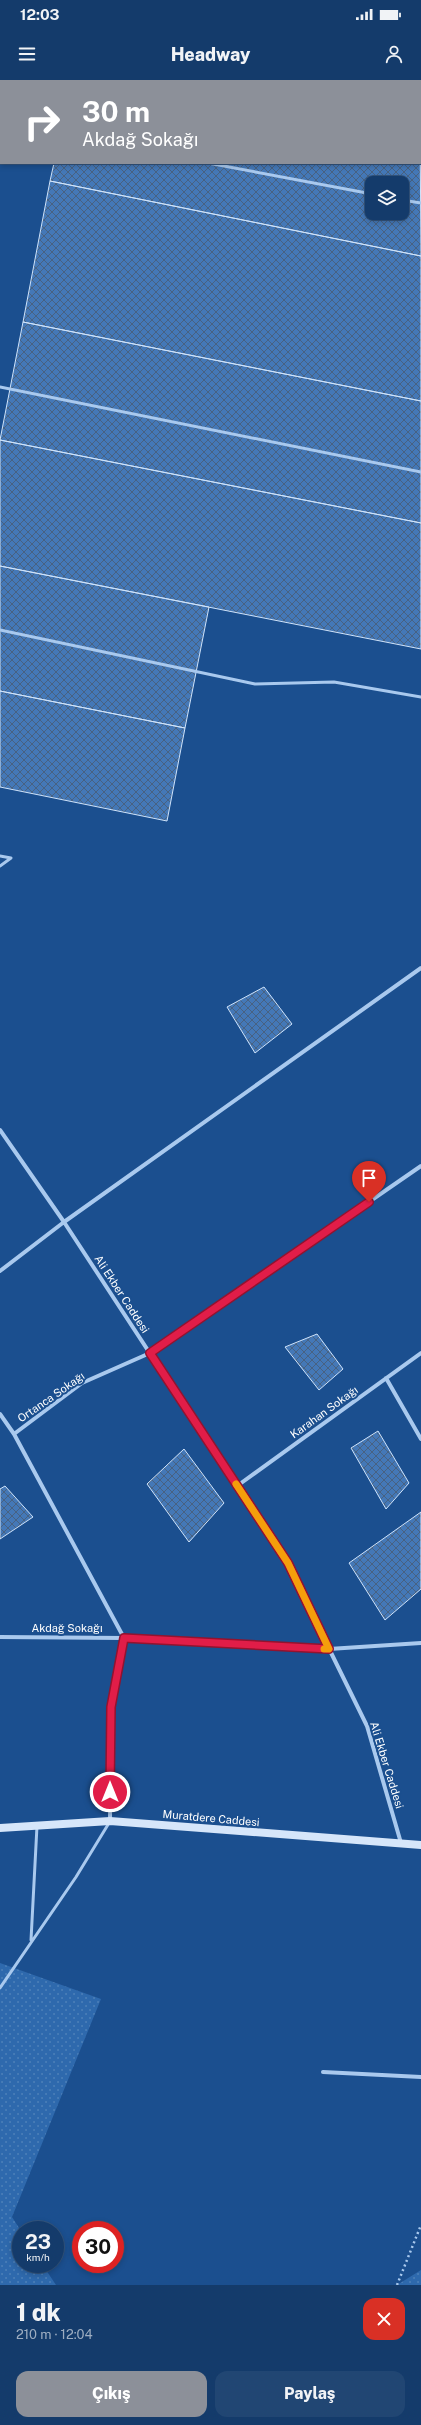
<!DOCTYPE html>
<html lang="tr">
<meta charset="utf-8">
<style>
:root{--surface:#143b6b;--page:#214673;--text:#f1f3f6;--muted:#9dadc1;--line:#33557e;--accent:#8c9099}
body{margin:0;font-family:"Public Sans",sans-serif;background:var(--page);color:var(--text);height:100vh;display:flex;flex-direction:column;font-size:15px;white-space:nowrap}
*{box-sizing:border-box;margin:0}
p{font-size:13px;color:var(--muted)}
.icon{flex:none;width:22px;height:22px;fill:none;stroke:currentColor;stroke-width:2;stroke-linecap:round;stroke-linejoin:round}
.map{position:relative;height:2205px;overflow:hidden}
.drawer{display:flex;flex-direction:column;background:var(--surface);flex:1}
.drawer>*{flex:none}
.hud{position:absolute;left:0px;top:0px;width:421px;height:84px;box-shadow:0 2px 6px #0003,0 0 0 1px var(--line);background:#8c9099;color:#fff;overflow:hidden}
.controls{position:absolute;left:365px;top:96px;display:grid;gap:8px}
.controls a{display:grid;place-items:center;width:44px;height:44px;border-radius:8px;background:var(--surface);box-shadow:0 2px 6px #0003,0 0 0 1px var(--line);font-size:20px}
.speed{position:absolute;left:12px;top:2141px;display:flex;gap:8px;font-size:20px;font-weight:700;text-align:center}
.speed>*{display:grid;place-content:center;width:52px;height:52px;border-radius:50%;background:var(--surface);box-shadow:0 2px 6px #0003,0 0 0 1px var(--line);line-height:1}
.speed small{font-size:10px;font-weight:400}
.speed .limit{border:6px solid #d22;background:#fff;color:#111}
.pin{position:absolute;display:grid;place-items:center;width:34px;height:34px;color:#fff;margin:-41px -17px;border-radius:50% 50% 50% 0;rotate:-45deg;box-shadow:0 0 4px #0007}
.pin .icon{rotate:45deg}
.me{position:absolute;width:44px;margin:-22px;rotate:0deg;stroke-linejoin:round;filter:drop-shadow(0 0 3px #0008)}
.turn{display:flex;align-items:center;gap:14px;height:84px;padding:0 16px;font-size:18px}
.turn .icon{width:52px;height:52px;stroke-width:2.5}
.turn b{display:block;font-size:28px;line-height:34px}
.round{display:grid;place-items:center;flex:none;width:42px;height:42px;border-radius:12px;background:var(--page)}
.headline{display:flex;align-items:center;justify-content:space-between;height:68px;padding:0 16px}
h1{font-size:24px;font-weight:800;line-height:30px}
.primary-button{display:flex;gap:8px;margin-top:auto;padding:8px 16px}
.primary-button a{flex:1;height:46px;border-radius:12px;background:var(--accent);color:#fff;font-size:16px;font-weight:800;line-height:46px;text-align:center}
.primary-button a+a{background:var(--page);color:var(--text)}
.status{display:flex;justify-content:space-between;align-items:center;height:28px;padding:0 20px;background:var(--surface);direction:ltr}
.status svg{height:11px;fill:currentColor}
header{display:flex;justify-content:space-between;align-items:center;height:52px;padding:0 16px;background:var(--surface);font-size:18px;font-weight:800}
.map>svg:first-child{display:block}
.grass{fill:url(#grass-dots)}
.building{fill:url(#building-cross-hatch);stroke:#cfe3fa;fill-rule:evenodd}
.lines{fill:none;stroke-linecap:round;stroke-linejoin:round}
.path{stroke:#a9c9ee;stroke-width:2.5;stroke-dasharray:2 3;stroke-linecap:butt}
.service{stroke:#a9c9ee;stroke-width:3}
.minor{stroke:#a9c9ee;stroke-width:4}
.secondary{stroke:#d6e6fa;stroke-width:8}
.route-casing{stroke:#92132f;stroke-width:10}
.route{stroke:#e11d48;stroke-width:7}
.slow{stroke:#f59e0b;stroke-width:7}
.labels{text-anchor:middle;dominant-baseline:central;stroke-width:4;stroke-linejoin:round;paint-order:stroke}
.street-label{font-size:11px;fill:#fff;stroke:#1b4f8f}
</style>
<div class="status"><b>12:03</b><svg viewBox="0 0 49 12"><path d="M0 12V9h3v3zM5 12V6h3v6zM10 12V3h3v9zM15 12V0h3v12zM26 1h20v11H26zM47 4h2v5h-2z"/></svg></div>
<header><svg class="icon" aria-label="menu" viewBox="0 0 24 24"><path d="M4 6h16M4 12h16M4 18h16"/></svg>Headway<svg class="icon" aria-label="person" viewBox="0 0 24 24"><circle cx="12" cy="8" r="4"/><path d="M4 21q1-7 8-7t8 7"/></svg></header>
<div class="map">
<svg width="421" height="2205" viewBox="0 0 421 2205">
<defs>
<pattern id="grass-dots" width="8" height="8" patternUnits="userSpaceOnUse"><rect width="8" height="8" fill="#2e69ad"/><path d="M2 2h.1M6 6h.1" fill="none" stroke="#4d80b9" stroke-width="1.8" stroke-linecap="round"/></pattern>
<pattern id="building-cross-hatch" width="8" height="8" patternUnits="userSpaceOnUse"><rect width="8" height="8" fill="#4478b7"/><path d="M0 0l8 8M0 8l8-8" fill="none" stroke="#486282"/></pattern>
</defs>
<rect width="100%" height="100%" fill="#1b4f8f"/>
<path class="grass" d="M0 1883 101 1919 12 2137 21 2151V2184H42L56 2205H0Z
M421 2190V2205H397Z"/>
<path class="building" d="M70 0H188L193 1H70Z
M188 0H421V47L420 1Z
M420 47 421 176 50 101 54 83H420ZM372 103H402V133H372Z
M50 101 421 176V321L23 242Z
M23 242 421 321V443L0 360Z
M0 360 421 443V569L0 486Z
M0 486 209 527 185 648 0 611Z
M0 611 185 648 167 741 0 707Z
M264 907 292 944 255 973 227 927Z
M317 1254 343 1289 319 1310 285 1267Z
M378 1351 409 1403 386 1429 351 1368Z
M184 1369 224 1423 189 1462 147 1404Z
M5 1406 33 1437 0 1459V1409Z
M421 1432V1509L385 1540 349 1483Z"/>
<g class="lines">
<path class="path" d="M397 2205 421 2145"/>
<path class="service" d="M0 43 1 44
M208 83 372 114
M402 120 421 123
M0 307 421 392
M0 550 255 604 334 602 421 617
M0 776 11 778 0 786
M31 1860 37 1746
M0 1908 76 1797 109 1743"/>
<path class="minor" d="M0 1050 64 1142 287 1483 367 1646 401 1763
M0 1191 64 1142 421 888
M386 1298 421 1359
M0 1334 14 1354 124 1558 111 1627 110 1741
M14 1354 82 1303 150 1273 421 1086
M237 1406 421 1273
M0 1557 124 1558 329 1569 421 1563
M323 1992 421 1997"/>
<path class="secondary" d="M0 1748 110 1741 421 1765"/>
</g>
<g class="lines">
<g class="route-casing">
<path id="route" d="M110 1712 111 1627 124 1558 329 1569 288 1483 150 1273 369 1122"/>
</g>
<use href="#route" class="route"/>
<path class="slow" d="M236 1404 288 1483 329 1569H324"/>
</g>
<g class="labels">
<g class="street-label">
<text transform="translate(122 1214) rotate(57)">Ali Ekber Caddesi</text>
<text transform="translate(51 1317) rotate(-35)">Ortanca Sokağı</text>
<text transform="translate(324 1332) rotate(-36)">Karahan Sokağı</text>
<text x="67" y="1548">Akdağ Sokağı</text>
<text transform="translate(387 1685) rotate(73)">Ali Ekber Caddesi</text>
<text transform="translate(211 1738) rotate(5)">Muratdere Caddesi</text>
</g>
</g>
</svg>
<div class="controls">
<a><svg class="icon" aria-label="layers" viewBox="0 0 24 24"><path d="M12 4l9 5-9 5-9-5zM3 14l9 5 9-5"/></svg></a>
</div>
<div class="speed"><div>23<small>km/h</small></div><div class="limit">30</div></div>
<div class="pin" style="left:369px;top:1122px;background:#d93025"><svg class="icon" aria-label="arrive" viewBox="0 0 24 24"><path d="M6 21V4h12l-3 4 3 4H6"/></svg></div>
<svg class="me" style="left:110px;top:1712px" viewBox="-20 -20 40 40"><circle r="17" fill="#e11d48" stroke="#fff" stroke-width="3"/><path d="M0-11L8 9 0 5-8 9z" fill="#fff"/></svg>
<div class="hud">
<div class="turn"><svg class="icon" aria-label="right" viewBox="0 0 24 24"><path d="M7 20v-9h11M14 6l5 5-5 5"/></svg><div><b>30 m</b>Akdağ Sokağı</div></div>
</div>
</div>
<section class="drawer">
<div class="headline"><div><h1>1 dk</h1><p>210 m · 12:04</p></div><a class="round" style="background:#d93025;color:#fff"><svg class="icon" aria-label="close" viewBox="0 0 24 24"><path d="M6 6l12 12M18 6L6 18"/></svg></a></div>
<div class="primary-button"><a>Çıkış</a><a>Paylaş</a></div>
</section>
